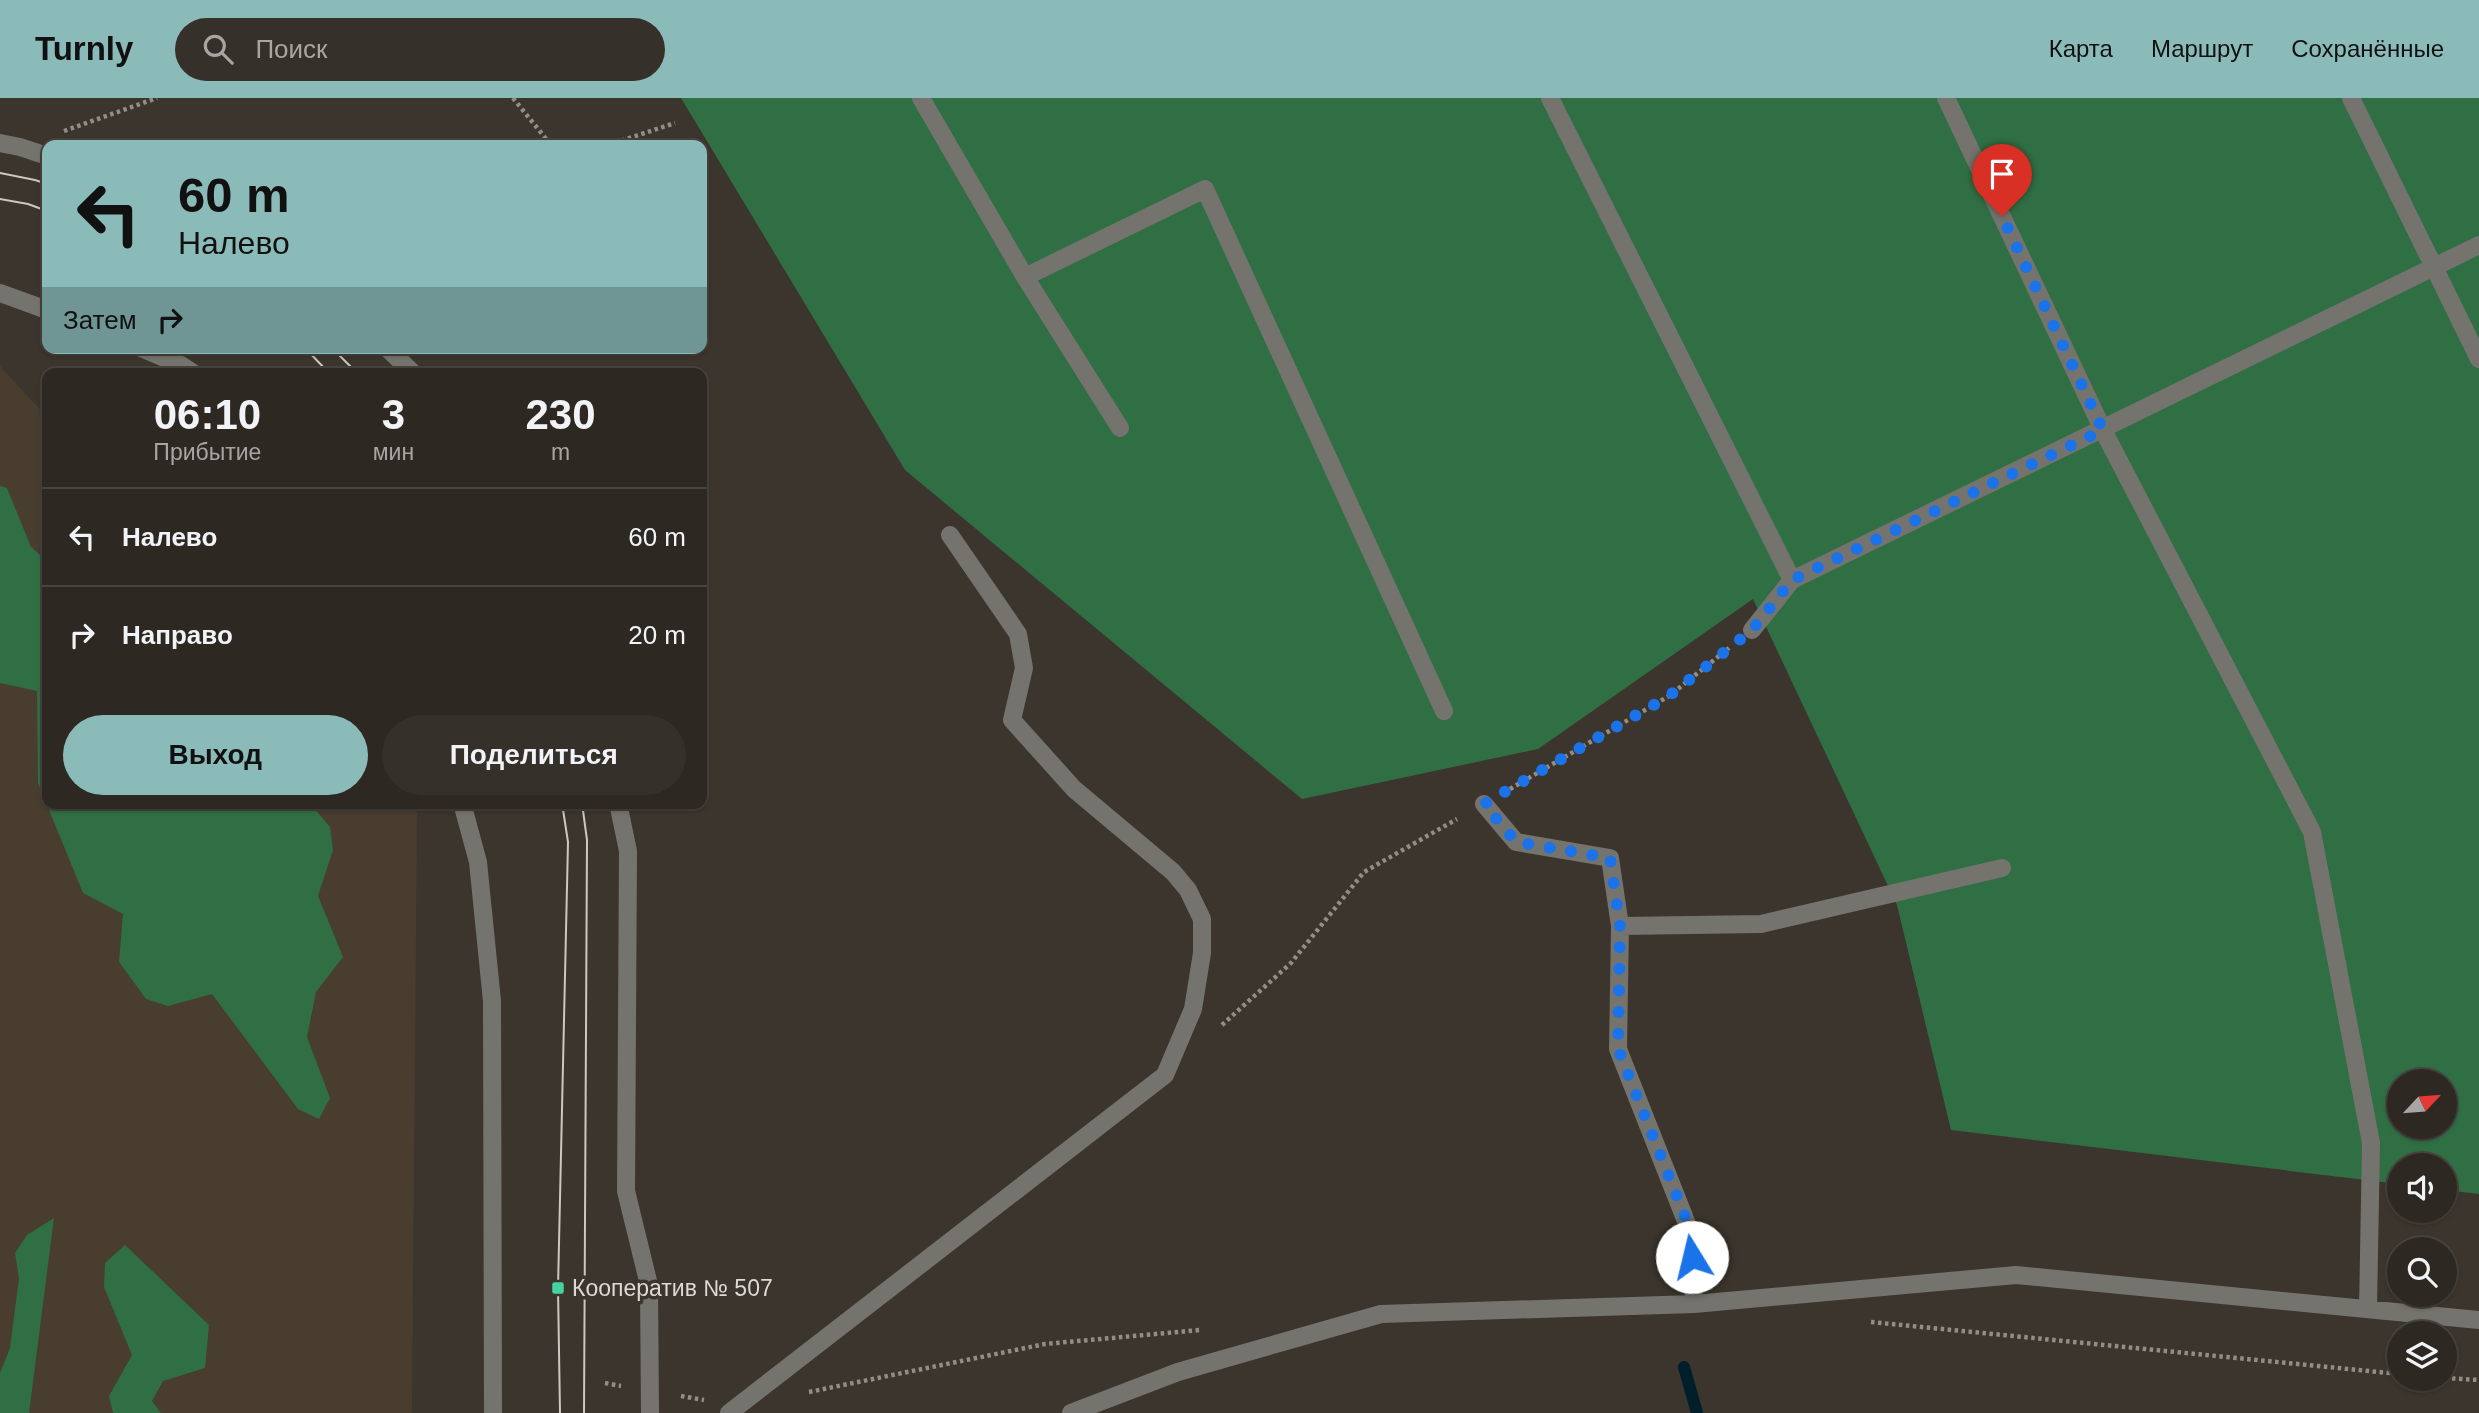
<!DOCTYPE html>
<html lang="ru">
<meta charset="utf-8">
<style>
:root{--surface:#2d2822;--page:#35302a;--text:#f1f3f6;--muted:#a7a6a5;--line:#484440;--accent:#8bbbb9}
body{margin:0;font-family:Helvetica,sans-serif;background:var(--page);color:var(--text);height:100vh;display:flex;flex-direction:column;font-size:26px;white-space:nowrap}
*{box-sizing:border-box;margin:0}
p{font-size:23px;color:var(--muted)}
.icon{flex:none;width:38px;height:38px;fill:none;stroke:currentColor;stroke-width:2;stroke-linecap:round;stroke-linejoin:round}
.map{position:relative;flex:1;overflow:hidden}
.sheet{position:absolute;left:42px;top:270px;width:665px;height:441px;display:flex;flex-direction:column;background:var(--surface);border-radius:14px;box-shadow:0 2px 5px #0004,0 0 0 2px var(--line)}
.sheet>*{flex:none}
.top-card{position:absolute;left:42px;top:42px;width:665px;height:214px;border-radius:14px;box-shadow:0 2px 5px #0004,0 0 0 2px var(--line);background:#8bbbb9;color:#111;overflow:hidden}
.needle{width:46px;rotate:64deg}
.controls{position:absolute;left:2387px;top:971px;display:grid;gap:14px}
.controls a{display:grid;place-items:center;width:70px;height:70px;border-radius:50%;background:var(--surface);box-shadow:0 2px 5px #0004,0 0 0 2px var(--line);font-size:35px}
.pin{position:absolute;display:grid;place-items:center;width:60px;height:60px;color:#fff;margin:-72px -30px;border-radius:50% 50% 50% 0;rotate:-45deg;box-shadow:0 0 7px #0007}
.pin .icon{rotate:45deg}
.me{position:absolute;width:77px;margin:-38px;rotate:351deg;stroke-linejoin:round;filter:drop-shadow(0 0 5px #0008)}
.turn{display:flex;align-items:center;gap:24px;height:147px;padding:0 21px;font-size:32px}
.turn .icon{width:91px;height:91px;stroke-width:2.5}
.turn b{display:block;font-size:49px;line-height:60px}
.then{display:flex;align-items:center;height:66px;padding:0 21px;background:#0003;gap:14px;font-size:26px}
.eta{display:flex;justify-content:space-evenly;align-items:center;height:119px;text-align:center}
.eta b{font-size:42px;font-weight:600;line-height:49px}
.button{display:flex;gap:14px;margin-top:auto;padding:14px 21px}
.button a{flex:1;height:80px;border-radius:42px;background:var(--accent);color:#111;font-size:28px;font-weight:600;line-height:80px;text-align:center}
.button a+a{background:var(--page);color:var(--text)}
ul{padding:0;list-style:none}
li{display:flex;align-items:center;gap:21px;height:98px;padding:0 21px;border-top:2px solid var(--line)}
li div{flex:1}
li b{display:block;font-size:26px}
li em{font-style:normal}
header{display:flex;align-items:center;gap:42px;box-sizing:border-box;height:98px;padding:0 35px;background:var(--accent);color:#111}
header strong{font-size:33px}
nav{display:flex;gap:38px;margin-inline-start:auto;font-size:24px}
.search{width:490px;height:63px;background:var(--page);display:flex;align-items:center;gap:18px;box-sizing:border-box;padding:0 24px;border-radius:38px;color:var(--muted);font-size:26px}
.map>svg:first-child{display:block}
.built{fill:#483d2f}
.green{fill:#306f44;fill-rule:evenodd}
.lines{fill:none;stroke-linecap:round;stroke-linejoin:round}
.stream{stroke:#001f2b;stroke-width:12}
.path{stroke:#938d87;stroke-width:4.5;stroke-dasharray:3.5 3.5;stroke-linecap:butt}
.minor{stroke:#75736e;stroke-width:18}
.tram{stroke:#cbc7c1;stroke-width:2}
.route{stroke:#1a73e8;stroke-width:12;stroke-dasharray:0 21.6}
.poi-dot{fill:#45d49f;stroke:#3c352d;stroke-width:2.5}
.labels{text-anchor:middle;dominant-baseline:central;stroke-width:7;stroke-linejoin:round;paint-order:stroke}
.poi-label{font-size:23px;fill:#ddd9d4;stroke:#3c352d;text-anchor:start}
</style>
<header>
<strong>Turnly</strong>
<div class="search"><svg class="icon" aria-label="search" viewBox="0 0 24 24"><circle cx="10" cy="10" r="6"/><path d="M15 15l6 6"/></svg>Поиск</div>
<nav><a>Карта</a><a>Маршрут</a><a>Сохранённые</a></nav>
</header>
<div class="map">
<svg width="2479" height="1315" viewBox="0 0 2479 1315">
<rect width="100%" height="100%" fill="#3c352d"/>
<path class="built" d="M0 268 47 319V705H408L417 715 412 1315H0Z"/>
<path class="green" d="M681 0H2479V1096L2445 1092V1068H2399V1086L1951 1032 1897 807 1753 501 1538 651 1302 701 905 372ZM2399 984H2445V1029H2399Z
M0 388 7 390 31 449 47 463V705H310L330 729 333 752 318 798 343 859 316 894 307 939 330 1000 319 1021 298 1011 212 896 168 908 146 901 119 864 123 816 83 795 38 685 37 593 0 585Z
M54 1120 29 1315H0V1275L10 1250 19 1180 15 1155 27 1137Z
M125 1147 209 1227 205 1270 163 1283 152 1303 161 1315H113L109 1298 132 1257 104 1189 105 1165Z"/>
<g class="lines">
<path class="stream" d="M1684 1269 1697 1315"/>
<path class="path" d="M513 0 551 47
M64 33 157 0
M608 47 675 25
M1510 691 1669 598 1729 550
M1222 927 1291 865 1364 774 1457 721
M1871 1224 2399 1276
M2445 1280 2479 1282
M605 1285 621 1288
M809 1294 1045 1246 1200 1232
M681 1298 704 1302"/>
<path class="minor" d="M921 0 1025 179 1120 330
M1550 0 1792 482
M1946 0 2103 332 2312 734 2371 1045 2368 1211
M2351 0 2479 261
M0 45 20 49 47 58
M1025 179 1205 91 1444 613
M0 195 47 212
M141 250 181 267 193 275
M387 250 413 275
M1752 532 1792 482 2479 147
M462 705 478 764 492 903 493 1315
M618 705 628 753 626 1093 649 1187 650 1315
M1484 706 1516 744 1610 760 1620 828 1618 951 1691 1136 1694 1206
M1620 828 1761 826 2002 770
M729 1315 1165 977 1193 911 1202 855V821L1188 792 1173 774 1074 691 1012 622 1024 570 1018 536 950 437
M1071 1315 1178 1274 1381 1216 1694 1206 2016 1177 2479 1222"/>
<path class="tram" d="M0 75 35 82 47 86
M0 101 28 106 47 113
M305 250 329 275
M332 250 357 275
M582 705 587 742 584 1315
M560 1315 558 1190 568 744 562 705"/>
</g>
<g class="lines">
<path class="route" d="M1692 1159V1136L1618 951 1620 828 1610 760 1516 744 1484 706 1669 598 1752 532 1792 482 2103 332 2002 118"/>
</g>
<rect class="poi-dot" x="551" y="1183" width="14" height="14" rx="3.5"/>
<g class="labels">
<g class="poi-label">
<text x="572" y="1190">Кооператив № 507</text>
</g>
</g>
</svg>
<div class="controls">
<a><svg class="needle" viewBox="-14 -14 28 28"><path d="M0-13l5 13h-10z" fill="#e53935"/><path d="M0 13l5-13h-10z" fill="#a7a6a5"/></svg></a>
<a><svg class="icon" aria-label="sound" viewBox="0 0 24 24"><path d="M4 9h4l5-4v14l-5-4H4zM17 9q2 3 0 6"/></svg></a>
<a><svg class="icon" aria-label="search" viewBox="0 0 24 24"><circle cx="10" cy="10" r="6"/><path d="M15 15l6 6"/></svg></a>
<a><svg class="icon" aria-label="layers" viewBox="0 0 24 24"><path d="M12 4l9 5-9 5-9-5zM3 14l9 5 9-5"/></svg></a>
</div>
<div class="pin" style="left:2002px;top:118px;background:#d93025"><svg class="icon" aria-label="arrive" viewBox="0 0 24 24"><path d="M6 21V4h12l-3 4 3 4H6"/></svg></div>
<svg class="me" style="left:1692px;top:1159px" viewBox="-20 -20 40 40"><circle r="19" fill="#fff"/><path d="M0-13L10 11 0 6-10 11z" fill="#1a73e8"/></svg>
<div class="top-card">
<div class="turn"><svg class="icon" aria-label="left" viewBox="0 0 24 24"><path d="M17 20v-9H6M10 6l-5 5 5 5"/></svg><div><b>60 m</b>Налево</div></div>
<div class="then">Затем<svg class="icon" aria-label="right" viewBox="0 0 24 24"><path d="M7 20v-9h11M14 6l5 5-5 5"/></svg></div>
</div>
<section class="sheet">
<div class="eta">
<div><b>06:10</b><p>Прибытие</p></div>
<div><b>3</b><p>мин</p></div>
<div><b>230</b><p>m</p></div>
</div>
<ul>
<li><svg class="icon" aria-label="left" viewBox="0 0 24 24"><path d="M17 20v-9H6M10 6l-5 5 5 5"/></svg><div><b>Налево</b></div><em>60 m</em></li>
<li><svg class="icon" aria-label="right" viewBox="0 0 24 24"><path d="M7 20v-9h11M14 6l5 5-5 5"/></svg><div><b>Направо</b></div><em>20 m</em></li>
</ul>
<div class="button"><a>Выход</a><a>Поделиться</a></div>
</section>
</div>
